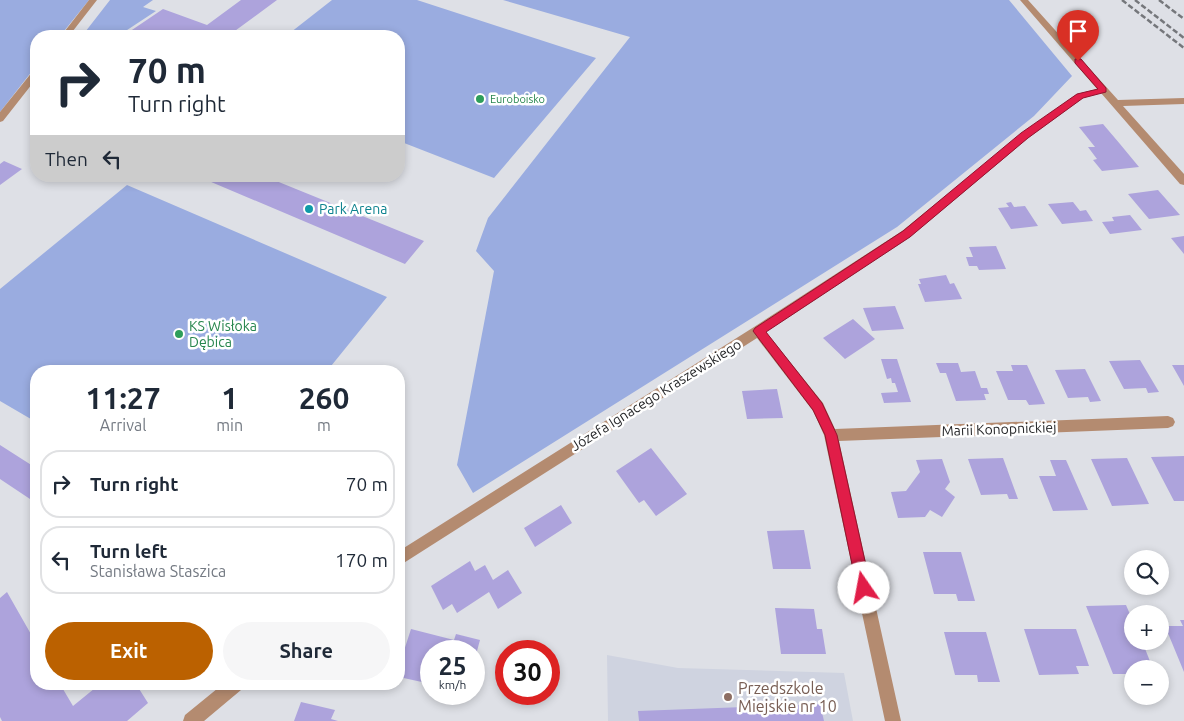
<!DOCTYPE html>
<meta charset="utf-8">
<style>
:root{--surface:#fff;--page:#f6f6f7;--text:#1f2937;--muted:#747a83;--line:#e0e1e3;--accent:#bb6100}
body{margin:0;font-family:Ubuntu,sans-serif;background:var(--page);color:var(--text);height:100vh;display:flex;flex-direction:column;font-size:19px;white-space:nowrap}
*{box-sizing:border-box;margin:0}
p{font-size:16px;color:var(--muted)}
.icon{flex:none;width:28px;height:28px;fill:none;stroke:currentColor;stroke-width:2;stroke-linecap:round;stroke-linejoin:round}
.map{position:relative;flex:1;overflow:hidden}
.drawer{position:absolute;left:30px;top:365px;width:375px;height:325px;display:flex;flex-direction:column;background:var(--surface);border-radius:20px;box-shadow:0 2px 8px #0003}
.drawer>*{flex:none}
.banner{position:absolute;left:30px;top:30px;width:375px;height:152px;border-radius:20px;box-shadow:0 2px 8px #0003;background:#fff;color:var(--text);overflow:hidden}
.tools{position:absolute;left:1124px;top:550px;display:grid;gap:10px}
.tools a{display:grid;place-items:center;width:45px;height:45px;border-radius:50%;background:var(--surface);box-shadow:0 2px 8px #0003;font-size:25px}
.speed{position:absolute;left:420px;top:640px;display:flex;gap:10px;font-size:25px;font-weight:700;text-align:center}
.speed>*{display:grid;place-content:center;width:65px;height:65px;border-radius:50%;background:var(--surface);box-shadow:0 2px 8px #0003;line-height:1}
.speed small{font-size:12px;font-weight:400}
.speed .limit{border:8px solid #d22;background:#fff;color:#111}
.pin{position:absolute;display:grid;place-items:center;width:42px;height:42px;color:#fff;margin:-51px -21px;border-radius:50% 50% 50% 0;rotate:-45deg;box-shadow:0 0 5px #0007}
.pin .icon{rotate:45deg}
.me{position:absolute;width:55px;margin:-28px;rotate:348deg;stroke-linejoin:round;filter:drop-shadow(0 0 4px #0008)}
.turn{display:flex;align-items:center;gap:18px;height:105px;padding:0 15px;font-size:22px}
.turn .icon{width:65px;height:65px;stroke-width:2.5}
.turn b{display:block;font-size:35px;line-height:42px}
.then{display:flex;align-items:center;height:48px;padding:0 15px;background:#0003;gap:10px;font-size:19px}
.eta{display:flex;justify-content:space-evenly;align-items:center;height:85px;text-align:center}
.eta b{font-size:30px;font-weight:700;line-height:35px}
.action{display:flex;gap:10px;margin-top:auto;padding:10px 15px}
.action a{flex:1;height:58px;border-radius:30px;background:var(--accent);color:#fff;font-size:20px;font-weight:700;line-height:58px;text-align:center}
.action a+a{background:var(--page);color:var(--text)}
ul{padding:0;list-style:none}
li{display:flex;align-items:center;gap:15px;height:68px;margin:0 10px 8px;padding:0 5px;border:2px solid var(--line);border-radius:20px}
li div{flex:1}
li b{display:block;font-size:19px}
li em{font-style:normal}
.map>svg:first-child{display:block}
.built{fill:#cfd3e0}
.green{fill:#9aace0}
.building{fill:#ada3dc}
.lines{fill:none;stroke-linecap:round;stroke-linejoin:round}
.minor{fill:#b48b70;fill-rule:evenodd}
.rail{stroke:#75777b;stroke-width:2.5;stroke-dasharray:5.5 2.5;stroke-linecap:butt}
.route{fill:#e11d48;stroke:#92132f}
.leisure-dot{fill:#2e9e5b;stroke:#fff;stroke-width:2}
.culture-dot{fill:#0f9aa8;stroke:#fff;stroke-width:2}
.education-dot{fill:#8d6e63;stroke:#fff;stroke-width:2}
.labels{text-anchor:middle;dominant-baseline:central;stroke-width:5;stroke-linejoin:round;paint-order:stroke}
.far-leisure-label{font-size:11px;fill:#27864d;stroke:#fff;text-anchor:start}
.culture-label{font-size:14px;fill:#0d838f;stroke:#fff;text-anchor:start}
.leisure-label{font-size:14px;fill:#27864d;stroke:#fff;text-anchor:start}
.street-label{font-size:14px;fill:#252628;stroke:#fff}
.near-education-label{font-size:16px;fill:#785e54;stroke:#fff;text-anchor:start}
</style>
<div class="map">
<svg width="1184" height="721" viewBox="0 0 1184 721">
<rect width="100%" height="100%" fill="#dee0e6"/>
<path class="built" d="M607 655 678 668 844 673 853 721H608Z"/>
<path class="green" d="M0 0H89L60 36H36V66L0 112Z
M110 0H153L143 7 156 11 118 36H82Z
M332 0H417L596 58 494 178 399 141V36H286Z
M503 0H1009L1072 76 1034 116 897 227 473 493 457 465 494 271 476 251 488 218 630 37Z
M127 185 387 297 327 371H36V422L0 401V289Z"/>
<path class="building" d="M241 0H277L228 36H123L163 9 207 25Z
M1103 124 1120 144 1139 167 1102 171 1093 160 1097 159 1088 147H1095L1079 127Z
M4 161 22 169 0 185V164Z
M197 176H264L424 241 405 264Z
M1158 190 1180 215 1149 219 1128 194Z
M1011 202 1014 207 1025 206 1038 226 1011 229 998 208 1009 207 1006 203Z
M1073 202 1080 211 1086 210 1093 221 1062 224 1048 204Z
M1130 215 1142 230 1110 234 1102 222 1114 221 1112 217Z
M1184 236V254L1171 238Z
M996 246 1006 269 979 270 977 266H969L966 257H973L969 247Z
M946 275 950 284 954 283 962 299 925 302 918 284H921L919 279Z
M895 306 904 329 872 331 863 308Z
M853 319 875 339 845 359 823 338Z
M881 359H897L911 402 884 403 881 393 898 392 895 383H892L891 378 887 379Z
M1140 360 1159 392 1148 393 1146 388 1124 389 1109 361Z
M936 363H958L961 372 975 371 981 388H987L989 394H984L986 400 956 401 946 373H940Z
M1011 365H1027L1045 404 1029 405 1026 400H1008L996 371H1013Z
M1172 365H1184V386Z
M1085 369 1101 401 1090 402 1088 397 1068 398 1055 370Z
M777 389 783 418 747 419 742 391Z
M0 445 36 468V503L0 479Z
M651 448 687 494 656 516 644 500 639 503 616 471Z
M1184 456V501H1174L1151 457Z
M1003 458 1018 499H1009L1007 494 981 495 968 459Z
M1127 458 1149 504 1112 506 1091 459Z
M942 459 950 482 945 489 955 497 942 517 930 510 925 517 898 518 891 492 906 491 920 472 916 460Z
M1050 460H1066L1088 510 1053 511 1039 476H1056Z
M561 505 572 523 535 547 524 528Z
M804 530 811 569H773L767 531Z
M923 552H961L975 601H958L956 594H934Z
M470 561 475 571 485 565 493 580 508 570 522 593 498 609 489 592 457 613 452 604 443 610 431 586Z
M7 592 36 643V684H60L73 706 100 684H136L148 703 127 721H2L0 717V598Z
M1126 605 1132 619V641H1142L1153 669H1132V674H1113L1086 606Z
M775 608 814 609 817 629H822L826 654H781Z
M1180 620H1184V672L1165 626H1183Z
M411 629 454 640 456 634 480 640 474 662V651H431V684L399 677V666Z
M1024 629H1076L1089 666H1076L1079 674 1039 675Z
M944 632H986L1000 682H978L977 675H955Z
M301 702 335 710 331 719 338 721H294Z
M820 704 824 721H639L638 711Z"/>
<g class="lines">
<path class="minor" d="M89 0H97L69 36H61Z
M1020 0H1028L1118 100 1184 98V104L1123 106 1184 174V185L1180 184 1101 93 1083 98 1028 138 910 237 766 332 823 403 835 429 1168 416 1173 418 1175 422 1173 426 1168 428 839 441 901 721H885L824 435 813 411 757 338 399 566V551L754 327 902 231 1022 134 1077 94 1097 89Z
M36 70V79L3 121 0 122V112L33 71Z
M223 684H243L241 690 204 721H183L185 715Z"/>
<path class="rail" d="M1122 0 1184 48
M1135 0 1184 38
M1159 0 1184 19"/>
</g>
<path class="route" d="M1075 59H1081L1106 88V92L1083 98 1028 138 910 237 766 332 822 403 837 435 871 588 869 593 864 595 859 593 857 588 825 435 813 410 753 331 755 328 903 231 1021 133 1077 94 1098 89 1075 63Z"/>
<g class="leisure-dot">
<circle cx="480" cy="99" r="5"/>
<circle cx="179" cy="334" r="5"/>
</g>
<circle class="culture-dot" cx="309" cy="209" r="5"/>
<circle class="education-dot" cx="728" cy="697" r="5"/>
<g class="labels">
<g class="far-leisure-label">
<text x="490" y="99">Euroboisko</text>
</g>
<g class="culture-label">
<text x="319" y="209">Park Arena</text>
</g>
<g class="leisure-label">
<text x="189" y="326">KS Wisłoka<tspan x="189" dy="16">Dębica</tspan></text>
</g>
<g class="street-label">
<text transform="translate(656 395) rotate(-32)">Józefa Ignacego Kraszewskiego</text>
<text transform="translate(999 429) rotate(-2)">Marii Konopnickiej</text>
</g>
<g class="near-education-label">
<text x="738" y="688">Przedszkole<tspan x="738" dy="18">Miejskie nr 10</tspan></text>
</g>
</g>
</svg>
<div class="tools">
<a><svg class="icon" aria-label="search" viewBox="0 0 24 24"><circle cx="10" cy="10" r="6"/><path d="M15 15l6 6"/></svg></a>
<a>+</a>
<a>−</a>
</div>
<div class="speed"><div>25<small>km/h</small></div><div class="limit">30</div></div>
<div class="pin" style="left:1078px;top:61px;background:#d93025"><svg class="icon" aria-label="arrive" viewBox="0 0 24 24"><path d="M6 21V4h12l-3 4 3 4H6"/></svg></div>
<svg class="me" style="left:864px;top:588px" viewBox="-20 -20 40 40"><circle r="19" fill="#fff"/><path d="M0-13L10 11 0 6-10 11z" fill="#e11d48"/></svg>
<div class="banner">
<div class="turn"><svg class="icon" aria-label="right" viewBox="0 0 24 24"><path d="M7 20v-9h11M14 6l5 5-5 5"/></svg><div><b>70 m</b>Turn right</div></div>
<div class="then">Then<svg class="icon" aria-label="left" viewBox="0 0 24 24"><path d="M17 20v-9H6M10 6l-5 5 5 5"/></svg></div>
</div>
<section class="drawer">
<div class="eta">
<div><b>11:27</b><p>Arrival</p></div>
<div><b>1</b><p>min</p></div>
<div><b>260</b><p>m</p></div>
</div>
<ul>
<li><svg class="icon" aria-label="right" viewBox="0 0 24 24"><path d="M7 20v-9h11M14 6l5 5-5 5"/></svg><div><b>Turn right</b></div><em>70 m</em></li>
<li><svg class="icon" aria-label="left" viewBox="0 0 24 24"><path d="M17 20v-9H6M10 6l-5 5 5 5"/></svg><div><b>Turn left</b><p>Stanisława Staszica</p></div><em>170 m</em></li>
</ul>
<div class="action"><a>Exit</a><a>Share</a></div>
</section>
</div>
